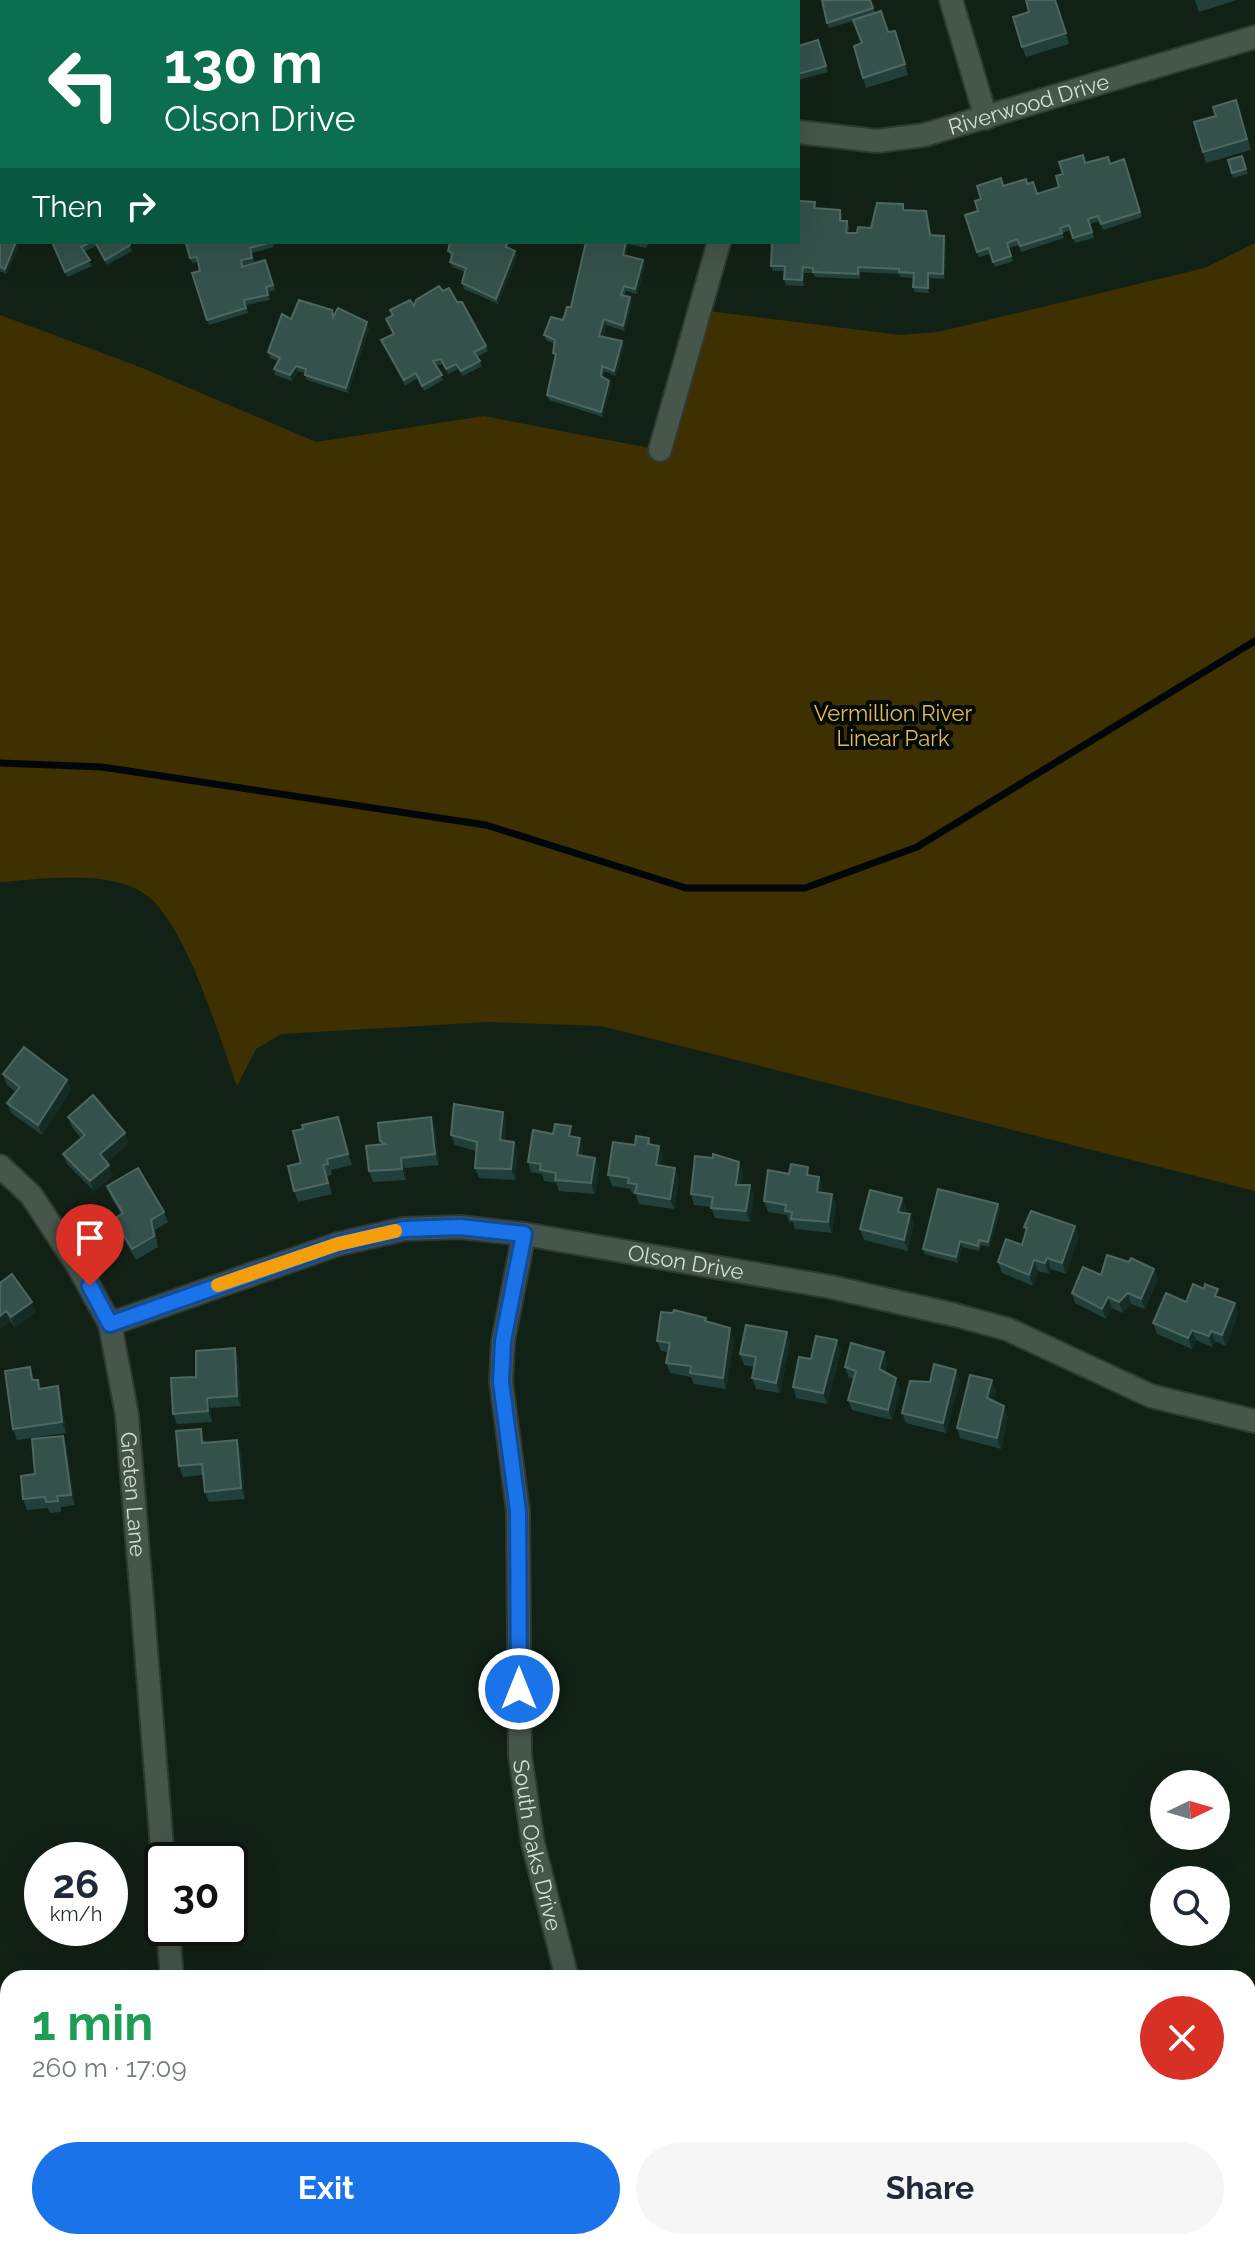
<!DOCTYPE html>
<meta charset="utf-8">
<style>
:root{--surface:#fff;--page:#f6f6f7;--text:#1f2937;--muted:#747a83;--accent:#1a73e8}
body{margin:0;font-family:Raleway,sans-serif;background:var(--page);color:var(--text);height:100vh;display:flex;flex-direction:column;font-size:30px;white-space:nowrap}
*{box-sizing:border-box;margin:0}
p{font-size:26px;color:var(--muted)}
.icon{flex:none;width:44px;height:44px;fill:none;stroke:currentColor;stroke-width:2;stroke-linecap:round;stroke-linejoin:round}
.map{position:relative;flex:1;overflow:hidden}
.panel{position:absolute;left:0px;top:1970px;width:1256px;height:280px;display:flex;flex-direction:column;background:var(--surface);border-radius:24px 24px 0 0;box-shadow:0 8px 32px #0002}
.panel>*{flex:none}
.guide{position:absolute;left:0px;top:0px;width:800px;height:244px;box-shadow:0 8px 32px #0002;background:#0b6e4f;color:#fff;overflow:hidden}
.needle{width:52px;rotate:85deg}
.buttons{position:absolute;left:1150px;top:1770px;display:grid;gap:16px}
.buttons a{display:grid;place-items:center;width:80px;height:80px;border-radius:50%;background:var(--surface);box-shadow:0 8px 32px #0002;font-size:40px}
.speed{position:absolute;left:24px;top:1842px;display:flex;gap:16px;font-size:40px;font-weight:700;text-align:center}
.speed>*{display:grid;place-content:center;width:104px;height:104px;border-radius:50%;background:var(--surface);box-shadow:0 8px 32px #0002;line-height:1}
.speed small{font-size:20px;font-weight:400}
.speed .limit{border:4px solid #111;border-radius:12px;background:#fff;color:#111}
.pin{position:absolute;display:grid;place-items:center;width:68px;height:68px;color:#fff;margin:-82px -34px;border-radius:50% 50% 50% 0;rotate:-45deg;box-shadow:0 0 8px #0007}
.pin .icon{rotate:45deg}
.me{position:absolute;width:88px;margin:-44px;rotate:0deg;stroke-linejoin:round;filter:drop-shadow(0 0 6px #0008)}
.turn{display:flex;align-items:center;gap:28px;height:168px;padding:0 32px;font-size:36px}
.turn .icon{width:104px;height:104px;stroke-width:2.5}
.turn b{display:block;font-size:56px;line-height:68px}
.then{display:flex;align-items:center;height:76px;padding:0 32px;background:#0003;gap:16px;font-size:30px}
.round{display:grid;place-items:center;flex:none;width:84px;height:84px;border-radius:42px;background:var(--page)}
.summary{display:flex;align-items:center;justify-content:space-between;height:136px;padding:0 32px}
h1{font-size:48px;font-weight:700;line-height:60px;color:#1e9e55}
.button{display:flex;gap:16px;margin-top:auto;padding:16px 32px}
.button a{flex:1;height:92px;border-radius:48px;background:var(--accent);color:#fff;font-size:32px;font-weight:700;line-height:92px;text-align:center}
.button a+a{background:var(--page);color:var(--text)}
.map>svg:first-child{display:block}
.green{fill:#3f3001}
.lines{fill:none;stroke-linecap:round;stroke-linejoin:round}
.stream{stroke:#000609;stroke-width:7}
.minor-casing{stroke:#2f3931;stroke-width:26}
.minor{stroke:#46564a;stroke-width:22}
.wall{fill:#21403b}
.shaded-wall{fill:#132c25}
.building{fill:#35514b;stroke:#4e6761;stroke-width:2}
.route-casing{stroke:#114b97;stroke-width:20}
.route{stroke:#1a73e8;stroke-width:14}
.slow{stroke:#f59e0b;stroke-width:14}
.labels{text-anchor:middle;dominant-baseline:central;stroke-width:8;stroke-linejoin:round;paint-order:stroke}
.street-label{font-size:22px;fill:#d4ded6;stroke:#040905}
.park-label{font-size:22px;fill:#e1bd58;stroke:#040905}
</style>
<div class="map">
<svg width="1255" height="2250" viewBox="0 0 1255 2250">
<rect width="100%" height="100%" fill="#122116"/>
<path class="green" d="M400 0H764L765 2H405Z
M1255 243V1191L601 1026 489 1022 281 1034 256 1049 237 1086C220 1039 185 921 145 894 109 869 42 879 0 882V315L140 367 316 442 484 416 660 450 700 310 900 335 938 332 1205 268Z"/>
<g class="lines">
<path class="stream" d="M0 763 102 767 486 825 686 888H805L917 847 1255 641"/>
<g class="minor-casing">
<g id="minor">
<path d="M400 0 405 2"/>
<path d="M951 0 986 118"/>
<path d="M65 2 66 0"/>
<path id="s1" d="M798 132 877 141 924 135 1255 37"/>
<path d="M660 450 719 242"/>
<path id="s2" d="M0 1166 31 1195 78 1266 110 1324 127 1415 163 1860"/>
<path id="s3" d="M524 1234 503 1341 501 1382 518 1511 520 1755 533 1843 567 1978"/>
<path id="s4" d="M110 1324 338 1244 404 1229 460 1227 524 1234 831 1287 955 1315 1007 1329 1151 1396 1255 1421"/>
<path d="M168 1928 172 1978"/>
<path d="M1248 2113 1255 2111"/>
<path d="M0 2157H8"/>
<path d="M188 2250V2242"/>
<path d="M727 2250 728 2242"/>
</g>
</g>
<use href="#minor" class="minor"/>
</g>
<path class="wall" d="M871 0 875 13 888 32 895 31 908 75 866 88 863 78 861 43 853 21 829 28 827 23Z
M1056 0 1069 44 1026 57 1022 47 1029 12Z
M1195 0H1237L1199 12Z
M818 40 828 72 798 80V46Z
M1236 100 1251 150 1206 163 1203 152 1216 116Z
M1242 156 1248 174 1233 178 1228 160Z
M1124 159 1142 217 1103 230 1100 221 1090 224 1094 238 1075 243 1071 230 1062 233 1064 238 1021 252 1019 245 1009 248 1013 261 995 267 990 254 979 257 965 215 978 211 981 199 1003 186 1027 184 1037 194 1059 187 1063 174 1086 163H1110Z
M0 199 2 242H20L7 274 0 271Z
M815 202 817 209 840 210 842 215V221H847L849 227 848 233H857L871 228 905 210 928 217 931 235 944 236 946 241 945 279 930 278 929 293 915 292 913 287 914 278 900 277 899 274 860 272V279L815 277 813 273H804V286L786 285 784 279V271H773L771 266Z
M52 242H128L132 251 107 265 96 246 84 252 92 266 67 277Z
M273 242 274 247 252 253 254 263 243 266V267L265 260 275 290 268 292 270 300 246 305 248 313 209 325 192 273 200 271 198 262 192 263 190 258Z
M586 242H649L646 248 628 244 626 256 645 266 637 294 626 291 624 295 630 297 632 302 625 331 606 325 603 337 624 347 616 376 604 371 603 378 609 381 611 386 603 417 549 400 547 395 555 358 553 353 554 344 546 340 544 335 563 320 571 307Z
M509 248 515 251 517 256 498 304 464 289 462 283 465 272 452 267 450 262 452 257 450 256 448 251Z
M443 291 457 302 486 346 488 351 477 357 482 366 463 376 458 369 448 374 443 364 436 366 443 380 424 391 418 378 405 386 381 340 393 334 386 319Z
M334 316 369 328 348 393 307 380 305 373 298 371 292 381 275 375 274 369 278 361 270 358 268 352 291 319Z
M3 1074 67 1080 71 1090 42 1135 11 1113 7 1103 16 1092 7 1085Z
M68 1117 129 1143 107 1162 113 1176 94 1191 67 1164 63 1154 81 1138 72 1127Z
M338 1117 352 1165 331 1170 332 1175 327 1176 332 1194 298 1202 294 1191 301 1163 303 1129Z
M506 1122 505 1141 514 1142 518 1152 515 1180 479 1178 475 1168 476 1151 455 1145 451 1135Z
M435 1128 439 1165 405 1168 406 1180 373 1182 369 1171 381 1144 380 1141Z
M575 1137 583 1148 582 1156 599 1168 595 1194 559 1191 556 1183 544 1181 542 1174 531 1172 528 1162Z
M649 1138 651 1145 659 1146 663 1156 661 1166 675 1168 679 1179 674 1209 639 1204 636 1194 632 1193 630 1189 612 1186 608 1175 635 1145Z
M743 1173 741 1185H750L754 1196 750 1222 715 1218 711 1207 694 1205 691 1194Z
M789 1174 811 1175 823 1187 822 1192 832 1194 836 1205 832 1233 795 1229 793 1222H789L787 1215 768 1212 764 1201Z
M107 1186 164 1212 168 1222 155 1230 158 1247 136 1260 118 1229 114 1219 121 1214 111 1197Z
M902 1198 906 1208 905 1213 910 1214 914 1224 908 1251 864 1240 860 1229Z
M998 1204 1000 1210 990 1247 981 1245 979 1251 962 1247 958 1263 925 1254 923 1249Z
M1024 1227 1079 1236 1066 1274 1051 1269 1049 1274 1038 1271 1033 1286 1002 1273 998 1262 1022 1245 1026 1233Z
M1129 1262 1154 1269 1158 1279 1145 1309 1131 1304 1123 1313 1112 1308 1106 1319 1075 1303 1072 1293 1101 1275Z
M0 1283 36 1312 15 1328 10 1321 0 1329Z
M1221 1298 1238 1314 1226 1346 1215 1341 1212 1347 1196 1340 1192 1349 1157 1334 1153 1323 1186 1302Z
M707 1322 734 1339 726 1389 694 1384 691 1377 670 1373 666 1363 668 1352 661 1351 657 1341Z
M787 1332 790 1342 780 1393 756 1389 752 1378 754 1367 744 1365 740 1354Z
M837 1340 841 1351 827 1404 796 1398 793 1387 811 1359Z
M238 1359 241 1406 210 1408 212 1422 177 1424 173 1414 196 1377Z
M888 1362 885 1372 900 1389 892 1420 852 1410 848 1400 854 1379 849 1378 845 1367Z
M30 1367 34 1380H38L41 1388 61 1397 66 1433 17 1440 13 1429Z
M956 1370 960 1380 946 1433 906 1423 902 1413Z
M996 1391 993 1401 1008 1417 1001 1449 960 1438 957 1428Z
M205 1439V1443L237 1440 241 1451 245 1499 209 1502 205 1492 203 1475 183 1477 179 1466Z
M66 1446 75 1505 61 1507V1512L50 1513 48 1508 27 1510 23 1499 35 1474Z"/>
<path class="shaded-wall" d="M944 236 946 241 945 279 943 274Z
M16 242H20L7 274 5 269Z
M626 242H628V244L625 261 623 255Z
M515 251 517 256 498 304 496 299Z
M643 260 645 266 637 294 635 289Z
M803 267 804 273V286L802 280Z
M928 273 930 278 929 293 928 288Z
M630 297 632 302 625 331 623 326Z
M604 319 606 325 601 341 599 336Z
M367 322 369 328 348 393 346 388Z
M622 341 624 347 616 376 614 371Z
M296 366 298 371 292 381 290 375Z
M609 381 611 386 603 417 601 412Z
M67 1080 71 1090 42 1135 38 1125Z
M503 1112 506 1122 504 1151 500 1140Z
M338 1117 342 1127 352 1165 348 1154Z
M431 1117 435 1128 439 1165 435 1154Z
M125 1133 129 1143 104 1165 100 1154Z
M580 1138 583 1148 581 1166 577 1155Z
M514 1142 518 1152 515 1180 511 1169Z
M659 1146 663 1156 660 1176 656 1165Z
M401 1158 405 1168 406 1180 402 1169Z
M595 1158 599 1168 595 1194 591 1183Z
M739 1162 743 1173 740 1195 736 1185Z
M109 1165 113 1176 94 1191 90 1181Z
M675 1168 679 1179 674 1209 670 1199Z
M819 1177 823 1187 821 1202 817 1192Z
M750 1185 754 1196 750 1222 746 1211Z
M832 1194 836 1205 832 1233 828 1222Z
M902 1198 906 1208 902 1223 898 1212Z
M998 1204 1000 1210 990 1247 988 1242Z
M910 1214 914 1224 908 1251 904 1240Z
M1075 1226 1079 1236 1066 1274 1062 1263Z
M960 1241 962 1247 958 1263 956 1257Z
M1047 1258 1051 1269 1049 1274 1045 1263Z
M1034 1260 1038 1271 1033 1286 1029 1275Z
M1154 1269 1158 1279 1145 1309 1141 1299Z
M1128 1293 1131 1304 1123 1313 1119 1302Z
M1108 1297 1112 1308 1106 1319 1102 1309Z
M32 1302 36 1312 15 1328 11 1317Z
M1235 1303 1238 1314 1226 1346 1222 1335Z
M6 1311 10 1321 0 1329V1316Z
M730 1328 734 1339 726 1389 723 1378Z
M1192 1330 1196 1340 1192 1349 1188 1338Z
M1211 1331 1215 1341 1212 1347 1209 1336Z
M787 1332 790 1342 780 1393 776 1383Z
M837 1340 841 1351 827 1404 823 1393Z
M235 1348 238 1359 241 1406 237 1396Z
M884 1352 888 1362 883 1380 879 1369Z
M956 1370 960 1380 946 1433 943 1423Z
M896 1378 900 1389 892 1420 888 1410Z
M992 1380 996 1391 991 1408 987 1398Z
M58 1386 61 1397 66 1433 62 1422Z
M207 1398 210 1408 212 1422 208 1411Z
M1004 1406 1008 1417 1001 1449 997 1438Z
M63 1436 66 1446 75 1505 71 1495Z
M237 1440 241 1451 245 1499 241 1488Z"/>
<path class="building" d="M140 0H202L206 2H145Z
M822 0H870L873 8 827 23Z
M1026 0H1055L1066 33 1022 47 1013 17 1029 12Z
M881 11 888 32 895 31 905 64 863 78 854 46 862 43 853 20Z
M818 40 826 66 798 74V46Z
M1236 100 1247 139 1203 152 1194 122 1216 116 1213 107Z
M1083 155 1085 163 1108 157 1110 164 1124 159 1140 212 1101 224 1098 216 1088 219 1092 232 1073 238 1069 225 1060 228 1062 233 1020 246 1017 239 1007 243 1011 256 993 262 989 248 977 252 965 215 978 211 975 201 981 199 977 186 1001 178 1003 186 1026 179 1027 184 1033 182 1037 194 1059 187 1056 176 1063 174 1059 162Z
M1242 156 1246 169 1232 173 1228 160Z
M0 199 2 200V242H16L5 269 0 267Z
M798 201 815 202 814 208 840 210V221H847L846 233H857L858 227 871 228 877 203 903 204V210L926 211 930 235 944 236 943 274 928 273V288L913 287 914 273 899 272V269L858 267V274L813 272V268L803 267 802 280 784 279 785 266H771L772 242H798Z
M52 242H91L81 247 90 260 65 272Z
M95 242H128L130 245 105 260Z
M189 242H272L250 248 252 258 241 260 242 267 265 260 273 285 266 287 268 295 244 300 246 308 207 320 192 273 200 271 197 257 190 258 186 243Z
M450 242H508L506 247 515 251 496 299 462 283 466 268 450 262 453 253 448 251Z
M586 242H626L623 255 643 260 635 289 624 286 621 295 630 297 623 326 604 319 599 336 622 341 614 371 602 366 601 376 609 381 601 412 547 395 556 354 553 353 555 340 544 335 551 317 563 320 567 307H571Z
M439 286 443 291 449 288 457 302H462L486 346 474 352 480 361 461 371 456 364 446 369 441 359 433 361 442 375 422 386 416 373 404 380 381 340 394 334 386 319 393 315 390 310 410 300 414 306 416 300Z
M299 300 332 310 333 317 338 308 367 322 346 388 305 375 306 369 296 366 290 375 274 369 280 358 268 352 282 314 291 319Z
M24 1047 67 1080 38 1125 7 1103 20 1087 3 1074Z
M93 1095 125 1133 100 1154 109 1165 90 1181 63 1154 85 1135 68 1117Z
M454 1104 503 1112 500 1140 514 1142 511 1169 475 1168 477 1142 451 1135Z
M338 1117 348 1154 327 1159 328 1164 323 1165 328 1183 294 1191 288 1166 301 1163 293 1131 303 1129 302 1125Z
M431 1117 435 1154 401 1158 402 1169 369 1171 366 1146 385 1144 380 1141 378 1123Z
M555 1124 571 1126 569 1136 580 1138 577 1155 595 1158 591 1183 555 1180 556 1173 540 1170 541 1164 528 1162 533 1130 553 1134Z
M636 1136 649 1138 648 1144 659 1146 656 1165 675 1168 670 1199 635 1193 637 1184 628 1183 629 1178 608 1175 613 1142 635 1145Z
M713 1154 739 1162 736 1185H750L746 1211 711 1208 713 1197 691 1194 695 1156 713 1158Z
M791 1164 808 1167 807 1175 819 1177 817 1192 832 1194 828 1222 791 1219 792 1212 785 1211 786 1205 764 1201 768 1170 789 1174Z
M138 1168 164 1212 151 1220 154 1236 132 1249 114 1219 123 1213 107 1186Z
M938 1189 998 1204 988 1242 979 1240 978 1246 960 1241 956 1257 923 1249Z
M870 1190 902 1198 898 1212 910 1214 904 1240 860 1229Z
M1031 1211 1075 1226 1062 1263 1047 1258 1045 1263 1034 1260 1029 1275 998 1262 1006 1239 1022 1245 1027 1228 1024 1227Z
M1107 1255 1129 1262 1131 1258 1154 1269 1141 1299 1128 1293 1119 1302 1108 1297 1102 1309 1072 1293 1083 1267 1101 1275Z
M12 1274 32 1302 11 1317 6 1311 0 1316V1283Z
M1193 1284 1204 1289 1205 1284 1218 1289 1215 1296 1235 1303 1222 1335 1211 1331 1209 1336 1192 1330 1188 1338 1153 1323 1166 1293 1186 1302Z
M674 1310 706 1318 705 1321 730 1328 723 1378 690 1373 691 1366 666 1363 670 1343 657 1341 661 1312 673 1313Z
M746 1325 787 1332 776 1383 752 1378 756 1357 740 1354Z
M816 1336 837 1340 823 1393 793 1387 799 1357 811 1359Z
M851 1343 884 1352 879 1369 896 1378 888 1410 848 1400 856 1371 845 1367Z
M235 1348 237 1396 207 1398 208 1411 173 1414 171 1378 196 1377V1351Z
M934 1364 956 1370 943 1423 902 1413 910 1381 930 1382Z
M30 1367 32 1380H38L39 1389 58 1386 62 1422 13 1429 5 1371Z
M970 1375 992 1380 987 1398 1004 1406 997 1438 957 1428Z
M201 1429 202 1443 237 1440 241 1488 205 1492 202 1464 179 1466 176 1431Z
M63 1436 71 1495 57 1496 58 1501 46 1502 45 1497 23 1499 21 1476 35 1474 32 1439Z"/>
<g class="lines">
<g class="route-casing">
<path id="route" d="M90 1286 110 1324 338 1244 404 1229 460 1227 524 1234 503 1341 501 1382 518 1511 519 1689"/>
</g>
<use href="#route" class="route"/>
<path class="slow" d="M218 1285 338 1244 395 1231"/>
</g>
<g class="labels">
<g class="street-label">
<text stroke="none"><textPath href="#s1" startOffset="236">Riverwood Drive</textPath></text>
<text stroke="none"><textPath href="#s4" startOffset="594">Olson Drive</textPath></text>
<text stroke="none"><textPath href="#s2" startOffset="366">Greten Lane</textPath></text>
<text stroke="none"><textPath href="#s3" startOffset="616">South Oaks Drive</textPath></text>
</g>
<g class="park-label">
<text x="893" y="713">Vermillion River<tspan x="893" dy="25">Linear Park</tspan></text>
</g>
</g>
</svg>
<div class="buttons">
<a><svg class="needle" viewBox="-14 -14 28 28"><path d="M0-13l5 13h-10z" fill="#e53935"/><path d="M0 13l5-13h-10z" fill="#747a83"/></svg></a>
<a><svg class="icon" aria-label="search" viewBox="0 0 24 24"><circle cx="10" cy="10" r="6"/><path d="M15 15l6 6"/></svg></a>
</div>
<div class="speed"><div>26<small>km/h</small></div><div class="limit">30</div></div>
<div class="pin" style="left:90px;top:1286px;background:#d93025"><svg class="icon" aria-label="arrive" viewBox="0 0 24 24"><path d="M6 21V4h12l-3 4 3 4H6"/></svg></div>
<svg class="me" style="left:519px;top:1689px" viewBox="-20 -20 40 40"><circle r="17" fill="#1a73e8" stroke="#fff" stroke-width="3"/><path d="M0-11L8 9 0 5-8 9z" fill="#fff"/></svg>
<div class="guide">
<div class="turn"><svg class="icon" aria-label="left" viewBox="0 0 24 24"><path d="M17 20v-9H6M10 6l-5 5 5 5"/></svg><div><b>130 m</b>Olson Drive</div></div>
<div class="then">Then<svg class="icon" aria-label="right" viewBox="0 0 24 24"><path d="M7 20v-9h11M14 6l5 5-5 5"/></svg></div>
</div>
<section class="panel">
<div class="summary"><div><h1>1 min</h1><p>260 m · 17:09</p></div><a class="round" style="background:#d93025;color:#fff"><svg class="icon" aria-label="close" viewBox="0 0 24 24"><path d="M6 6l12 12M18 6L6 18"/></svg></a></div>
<div class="button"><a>Exit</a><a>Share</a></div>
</section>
</div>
